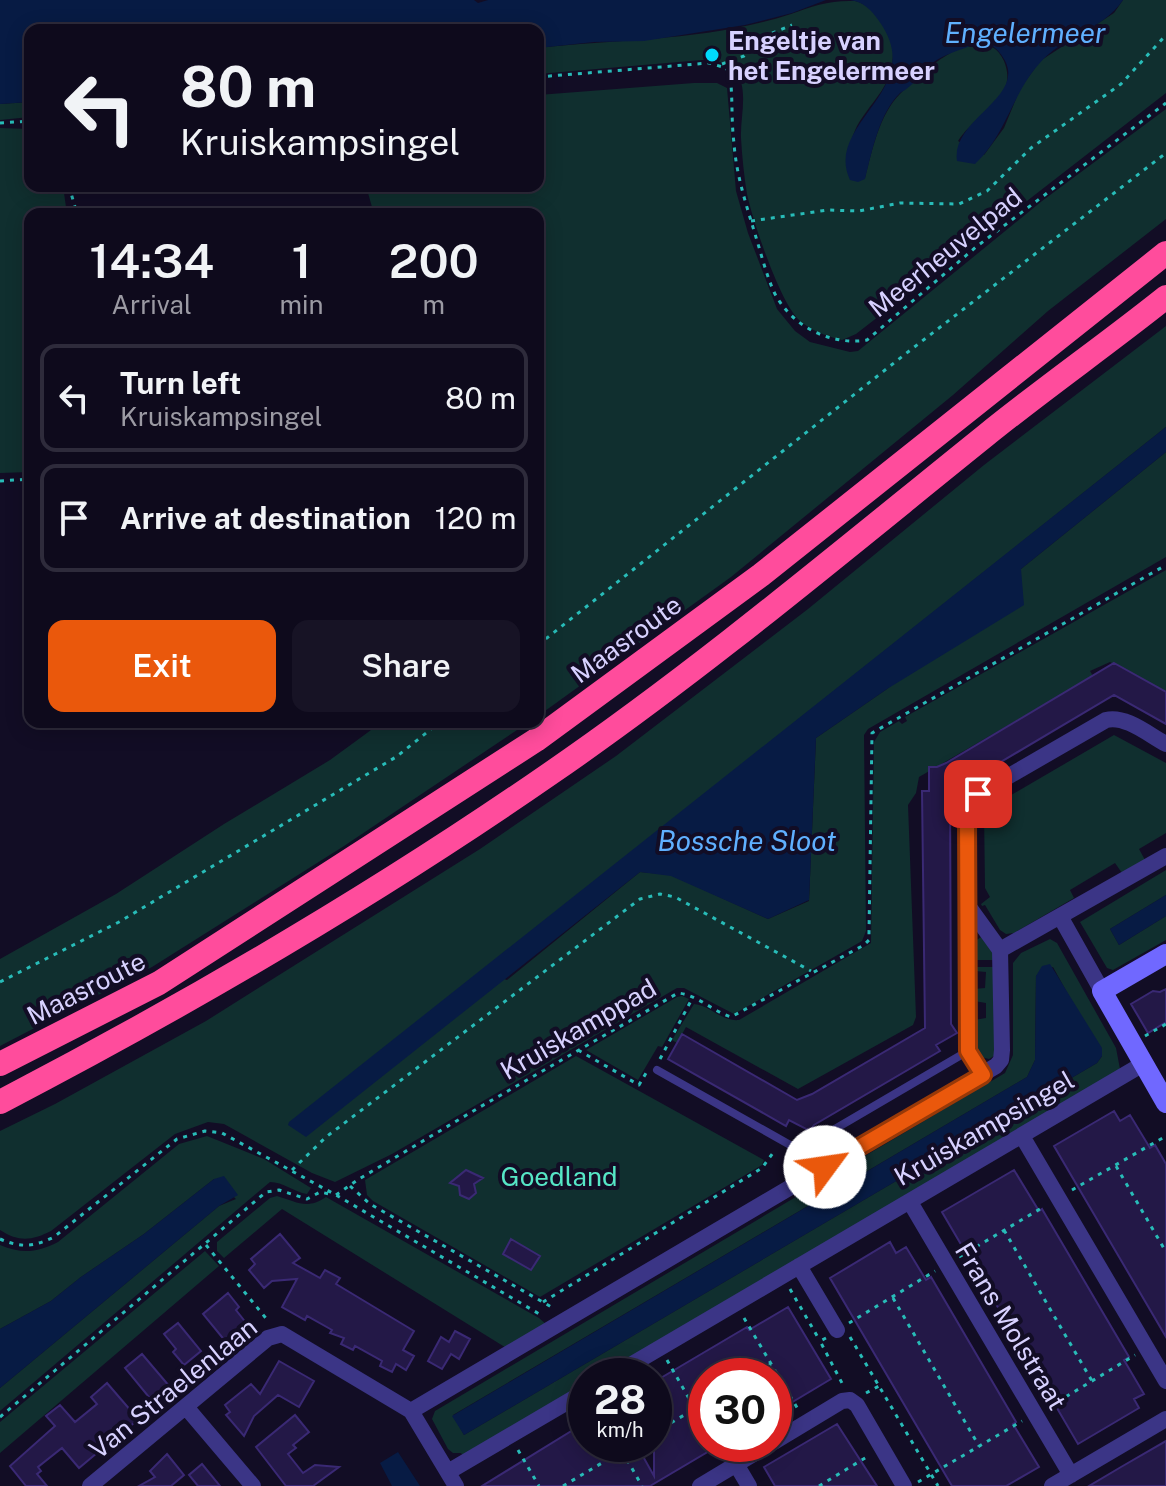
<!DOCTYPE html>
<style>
:root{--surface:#0e0a1c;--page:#171325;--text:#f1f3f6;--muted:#9b9aa3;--line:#2e2b3b;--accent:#ea580c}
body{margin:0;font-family:"Public Sans",sans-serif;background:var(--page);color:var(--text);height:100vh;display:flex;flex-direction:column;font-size:30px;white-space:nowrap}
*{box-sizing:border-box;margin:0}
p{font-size:26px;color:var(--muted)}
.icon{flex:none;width:44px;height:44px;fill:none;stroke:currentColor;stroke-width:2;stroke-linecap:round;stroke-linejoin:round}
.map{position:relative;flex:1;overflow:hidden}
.details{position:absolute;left:24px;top:208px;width:520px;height:520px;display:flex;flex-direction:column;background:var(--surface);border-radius:16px;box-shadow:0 4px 20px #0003,0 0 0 2px var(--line)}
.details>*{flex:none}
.guide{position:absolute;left:24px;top:24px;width:520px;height:168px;border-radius:16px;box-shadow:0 4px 20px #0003,0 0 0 2px var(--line);background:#0e0a1c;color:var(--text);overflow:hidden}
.speed{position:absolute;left:568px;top:1358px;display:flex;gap:16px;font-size:40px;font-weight:700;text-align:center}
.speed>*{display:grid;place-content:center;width:104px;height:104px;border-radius:50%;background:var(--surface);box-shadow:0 4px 20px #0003,0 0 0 2px var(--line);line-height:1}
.speed small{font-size:20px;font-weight:400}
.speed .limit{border:12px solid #d22;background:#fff;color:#111}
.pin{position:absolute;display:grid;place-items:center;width:68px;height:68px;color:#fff;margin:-34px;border-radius:16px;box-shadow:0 4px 12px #0006}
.me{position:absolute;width:88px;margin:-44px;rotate:59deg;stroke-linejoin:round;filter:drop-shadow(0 0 6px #0008)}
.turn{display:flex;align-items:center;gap:28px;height:168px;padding:0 24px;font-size:36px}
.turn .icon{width:104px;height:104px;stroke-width:2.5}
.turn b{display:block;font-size:56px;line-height:68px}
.eta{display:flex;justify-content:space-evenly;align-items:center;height:136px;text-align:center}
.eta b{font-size:48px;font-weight:600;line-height:56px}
.button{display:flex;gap:16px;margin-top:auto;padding:16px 24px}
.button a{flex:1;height:92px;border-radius:16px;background:var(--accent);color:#fff;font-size:32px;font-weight:600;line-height:92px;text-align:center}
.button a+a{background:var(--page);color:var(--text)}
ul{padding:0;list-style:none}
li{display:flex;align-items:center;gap:24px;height:108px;margin:0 16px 12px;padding:0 8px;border:4px solid var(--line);border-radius:16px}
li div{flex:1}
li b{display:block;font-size:30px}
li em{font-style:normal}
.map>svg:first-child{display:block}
.green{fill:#102f2f;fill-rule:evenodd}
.water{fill:#071b44}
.building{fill:#231847;stroke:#3a2974;stroke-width:2}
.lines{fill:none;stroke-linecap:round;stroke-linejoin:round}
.path{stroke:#28bcb8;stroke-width:3;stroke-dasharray:4 6;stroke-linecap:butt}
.lane{stroke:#3b3586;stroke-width:8}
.street{stroke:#3b3586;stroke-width:16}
.secondary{stroke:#7068ff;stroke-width:20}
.highway{stroke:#ff4c9c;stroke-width:24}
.route-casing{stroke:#983908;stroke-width:20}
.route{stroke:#ea580c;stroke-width:14}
.poi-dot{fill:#00dafc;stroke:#120d25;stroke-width:3}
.labels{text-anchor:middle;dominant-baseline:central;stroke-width:8;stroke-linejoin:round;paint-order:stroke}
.poi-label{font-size:26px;font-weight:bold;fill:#d7d1ff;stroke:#120d25;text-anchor:start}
.street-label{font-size:26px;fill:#d7d1ff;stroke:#120d25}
.park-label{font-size:26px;fill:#56e6c6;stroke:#120d25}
.water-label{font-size:28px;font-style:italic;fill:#5fb0ff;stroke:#120d25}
</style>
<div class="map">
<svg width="1166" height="1486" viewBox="0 0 1166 1486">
<rect width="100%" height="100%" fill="#120d25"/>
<path class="green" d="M1123 0H1166V93L856 334 842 340C826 336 809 330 798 319 779 299 753 222 747 194 744 176 742 156 741 138 740 118 749 89 736 72 728 61 714 60 702 60L538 74V48C622 39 709 41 791 14 812 6 830 0 855 1 873 5 893 32 893 51 893 87 874 97 857 126 852 136 849 149 847 161L865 178C872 151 879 115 900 94 920 73 983 15 1004 61 1008 71 1009 81 1004 91 994 109 970 122 958 141L984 155 1004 128 1020 89 1040 61 1114 13Z
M694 83H717L727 88 736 191 748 233 777 309 795 331 810 342 850 352 858 351 1042 201 1166 109V219L1048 311 953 395 731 577 538 716V214H374L366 186H538V95Z
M30 102V117L0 120V104Z
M0 128 30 129V186H63L67 214H30V472L0 473Z
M1166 326V427L482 971 507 980 640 872 671 875 768 919 809 901 816 738 887 689 1021 569 1166 452V557L868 729 864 735 866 931 862 941 734 1014 684 988H677L392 1154 335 1182 312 1173 224 1124 208 1122 175 1134 51 1231C31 1241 19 1242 0 1230V1131L55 1104 206 1021 480 849 616 756 808 609 984 465Z
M1166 570V693L1110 662 1090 671 1093 676 919 777 916 793 908 805 916 1017 913 1025 798 1089 686 1027 677 1043 672 1040 694 1004C710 1005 722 1022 739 1020L871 943 874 742 880 732 899 721 902 724 907 721 905 717Z
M382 722H529L344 846 152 967 0 1046V959L116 894 224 824 330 760Z
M1114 735 1166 763V833L1139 849 1145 860 1122 873 1115 863 1070 890 1074 898 1014 933 1006 934 1000 930 985 905 982 906 981 904 990 897 985 888 984 811Z
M1166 870V895L1110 929 1119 945 1166 916V940L1113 970 1107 968 1080 922Z
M981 937 994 953 995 960H974V942Z
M1050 939 1057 943 1116 1048 1120 1069 1118 1072 601 1376H586V1385L464 1457 461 1453H453L448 1449 432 1419 435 1411 1005 1073 1013 1055V963L1021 953ZM1053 967 1102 1056 1097 1063 464 1435 453 1415 1027 1077 1035 1060 1036 976Z
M974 967H995L994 1056 989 1059 981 1057 976 1047 974 1020 986 1018V1003L974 1001V989L985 988 986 972 975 971Z
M682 996 689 999 662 1047 658 1046 638 1080 586 1050 677 997Z
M576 1056 764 1160 762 1165 540 1297 373 1201 367 1195 365 1180Z
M207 1136 264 1159 311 1188 307 1194C294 1192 283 1182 270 1182L0 1411V1388L219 1206 236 1199 214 1179 144 1234 81 1277 51 1301 0 1329V1245C22 1254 36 1253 58 1242L179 1144Z
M277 1196C297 1202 307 1210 326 1197L539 1318 547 1325 508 1349 282 1209 224 1258 217 1251V1242L270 1198Z
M205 1251 219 1266 0 1453V1422Z"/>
<path class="water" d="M0 0H474L478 3 488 0H826L792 13 745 25 644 41 594 42 538 48V30H30V102L0 104Z
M850 0H1123C1102 31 1062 36 1039 64 1012 94 1006 135 975 164L957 161C950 117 1036 95 999 52 989 40 977 43 965 48 954 52 941 56 931 64 923 70 918 80 910 86 907 89 903 91 900 93 879 114 872 151 865 179L858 182 850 180C823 123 929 90 879 21 871 10 864 2 850 0Z
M1166 427V452L1021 569 1024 605 887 689 816 738 809 900 768 919 671 876 640 872 306 1137 288 1125 289 1122Z
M1166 895V916L1119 945 1110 929Z
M1050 964 1102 1048V1056L1097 1063 464 1435 452 1416 1027 1077 1035 1060 1036 976 1042 966Z
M224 1176 238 1195 219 1206 0 1388V1329L51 1301 81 1277 144 1234 214 1179Z
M398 1452 420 1486H392L380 1463Z"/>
<path class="building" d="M1114 663 1166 692V724L1114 695 950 792 951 1024 957 1033 936 1045 940 1051 814 1125 810 1131 789 1120 786 1126 668 1059 682 1034 797 1100 812 1094 925 1028 922 791H929V767H937L946 763Z
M1166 989V1022L1148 1033 1131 1004 1153 991 1160 992Z
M1114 1111 1120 1121 1130 1115 1150 1148 1155 1145 1166 1164V1337L1054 1146Z
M466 1170 483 1178 474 1184 476 1193 469 1199 460 1195 459 1186 450 1183Z
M1014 1170 1039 1211 1042 1209 1129 1357 1124 1360 1144 1394 1134 1399 1139 1408 1078 1444 942 1212Z
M280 1234 300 1258 293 1263 320 1278 325 1270 340 1278 336 1284 414 1331 403 1350 414 1356 406 1370 396 1364 392 1372 380 1366 382 1361 355 1346 353 1350 341 1344 344 1338 330 1333 332 1330 307 1316 305 1320 282 1307 297 1279 272 1281 264 1288 249 1270 255 1264 251 1259Z
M511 1239 540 1256 531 1270 503 1254Z
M890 1242 896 1253 906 1247 926 1280 931 1277 1016 1422 1013 1424 1039 1467 1006 1486H952L830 1278Z
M228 1293 239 1307 236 1310 247 1324 226 1342 203 1314Z
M788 1307 831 1379 774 1413V1376H706V1444H721L650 1486H482L586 1422V1444H636L654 1476V1382L747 1327 749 1330Z
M178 1323 201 1351 184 1365 173 1352 176 1349 164 1334Z
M455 1331 470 1339 459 1359 451 1354 442 1369 428 1361 441 1337 449 1342Z
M142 1354 170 1387 153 1402 125 1368Z
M279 1361 314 1381 299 1407 278 1395 254 1416 244 1436 226 1415 230 1412 225 1405 251 1384 260 1394Z
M107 1383 138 1419 112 1444 110 1442 79 1468 62 1448 38 1467 41 1471 37 1474 47 1486H26L10 1466 55 1426 46 1416 60 1405 75 1422 97 1404 91 1397Z
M295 1415 309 1432 293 1445 296 1448 288 1454 303 1473 315 1465 339 1467 313 1486H286L256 1447Z
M837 1424 877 1486H775L764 1467Z
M1166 1441V1486H1089L1121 1467Z
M167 1454 184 1475 171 1486H139L155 1477 150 1471Z
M202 1464 220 1486H198L189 1475Z"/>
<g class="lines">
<path class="path" d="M722 64 744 56 765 36 792 25
M538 77 709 63 726 68 730 75C733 98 731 121 734 143 736 174 746 204 755 234 761 253 766 274 774 292 791 326 830 346 867 340L976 247 1166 103
M0 123 30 121
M69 186 77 214
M751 221 828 210 859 211 900 203 959 204 987 191 1031 148 1121 84 1166 35
M0 481 30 479
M538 645 904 355 1166 153
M0 982 119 922 396 757 440 722
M1145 1036 1166 1024
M578 1050 639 1085 646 1073
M660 1059 693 997
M1116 1166 1166 1252
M292 1170 326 1137 640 899 660 894 675 897 811 971
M350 1186 370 1204 555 1309
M1072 1190 1166 1136
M336 1195 359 1179 480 1107 678 993C698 995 712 1011 731 1017L864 945 869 940V933L872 733 1166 565
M1004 1230 1092 1381
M0 1239C21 1248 33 1247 54 1237L177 1139 205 1131 222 1133 336 1195 541 1315
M206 1245 269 1322
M959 1257 1045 1206
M790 1289 820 1341
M893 1298 979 1446
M543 1302 762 1168 775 1150
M744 1318 799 1411
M849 1323 935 1271
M850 1337 938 1486
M826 1338 820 1341 843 1385
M667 1360 695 1409
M750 1376 771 1364
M866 1393 879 1386
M1049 1407 1135 1355
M0 1417 266 1192 279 1190 307 1199 320 1192 334 1195
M654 1433 706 1402
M518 1450 539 1486
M622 1451 642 1486
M918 1482 1022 1421
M563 1486 634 1444
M819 1486 870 1455"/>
<path class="lane" d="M966 908 968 1051 982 1074
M657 1070 799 1150 968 1051"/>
<path class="street" d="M1061 918 1102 991
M1000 950 966 903 967 812 978 794 1106 720C1126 715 1149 735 1166 744
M1022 1136 1166 1381
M910 1202 1071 1475
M799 1266 837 1330
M612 1376 1143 1064
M186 1407 253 1486
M411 1411 996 1066 1001 1060 1002 1050 1000 950 1166 856
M774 1442 842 1401 850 1400 857 1405 904 1486
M736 1464 749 1486
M448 1472 586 1391
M90 1486 268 1338 282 1334 411 1411 456 1486
M700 1486 770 1444
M1052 1486 1166 1419"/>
<path class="secondary" d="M1166 954 1102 991 1166 1103"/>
<path class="highway" d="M0 1064 159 983 536 740 761 575 1166 253
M0 1102C190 1003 375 895 551 773 702 669 842 551 985 436 1044 388 1106 345 1166 297"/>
</g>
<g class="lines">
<g class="route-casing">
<path id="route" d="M825 1167 983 1075 968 1051 967 812 978 794"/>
</g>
<use href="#route" class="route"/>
</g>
<circle class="poi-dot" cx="712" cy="55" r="8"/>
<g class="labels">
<g class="poi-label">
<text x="728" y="40">Engeltje van<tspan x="728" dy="30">het Engelermeer</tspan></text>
</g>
<g class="street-label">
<text transform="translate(945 252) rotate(-39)">Meerheuvelpad</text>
<text transform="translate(626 639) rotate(-36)">Maasroute</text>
<text transform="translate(86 988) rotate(-27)">Maasroute</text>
<text transform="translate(578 1029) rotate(-30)">Kruiskamppad</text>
<text transform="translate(984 1128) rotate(-30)">Kruiskampsingel</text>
<text transform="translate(1011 1326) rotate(59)">Frans Molstraat</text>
<text transform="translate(173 1388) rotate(-39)">Van Straelenlaan</text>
</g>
<g class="park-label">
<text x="559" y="1176">Goedland</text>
</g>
<g class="water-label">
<text x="1025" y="32">Engelermeer</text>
<text x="747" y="840">Bossche Sloot</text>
</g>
</g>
</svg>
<div class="speed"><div>28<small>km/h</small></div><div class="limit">30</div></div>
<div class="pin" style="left:978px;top:794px;background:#d93025"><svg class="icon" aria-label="arrive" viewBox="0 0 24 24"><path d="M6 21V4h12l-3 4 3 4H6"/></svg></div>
<svg class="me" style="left:825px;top:1167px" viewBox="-20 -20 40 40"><circle r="19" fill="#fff"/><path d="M0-13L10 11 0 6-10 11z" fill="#ea580c"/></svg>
<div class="guide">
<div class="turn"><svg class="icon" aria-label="left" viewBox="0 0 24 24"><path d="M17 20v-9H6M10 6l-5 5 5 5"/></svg><div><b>80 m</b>Kruiskampsingel</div></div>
</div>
<section class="details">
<div class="eta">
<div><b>14:34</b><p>Arrival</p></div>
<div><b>1</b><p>min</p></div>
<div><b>200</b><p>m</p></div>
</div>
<ul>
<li><svg class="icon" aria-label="left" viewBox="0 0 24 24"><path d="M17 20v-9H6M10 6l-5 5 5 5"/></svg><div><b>Turn left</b><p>Kruiskampsingel</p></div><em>80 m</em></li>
<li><svg class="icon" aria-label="arrive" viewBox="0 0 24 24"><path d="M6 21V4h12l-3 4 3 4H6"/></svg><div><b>Arrive at destination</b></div><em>120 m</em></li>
</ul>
<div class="button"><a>Exit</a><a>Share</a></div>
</section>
</div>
